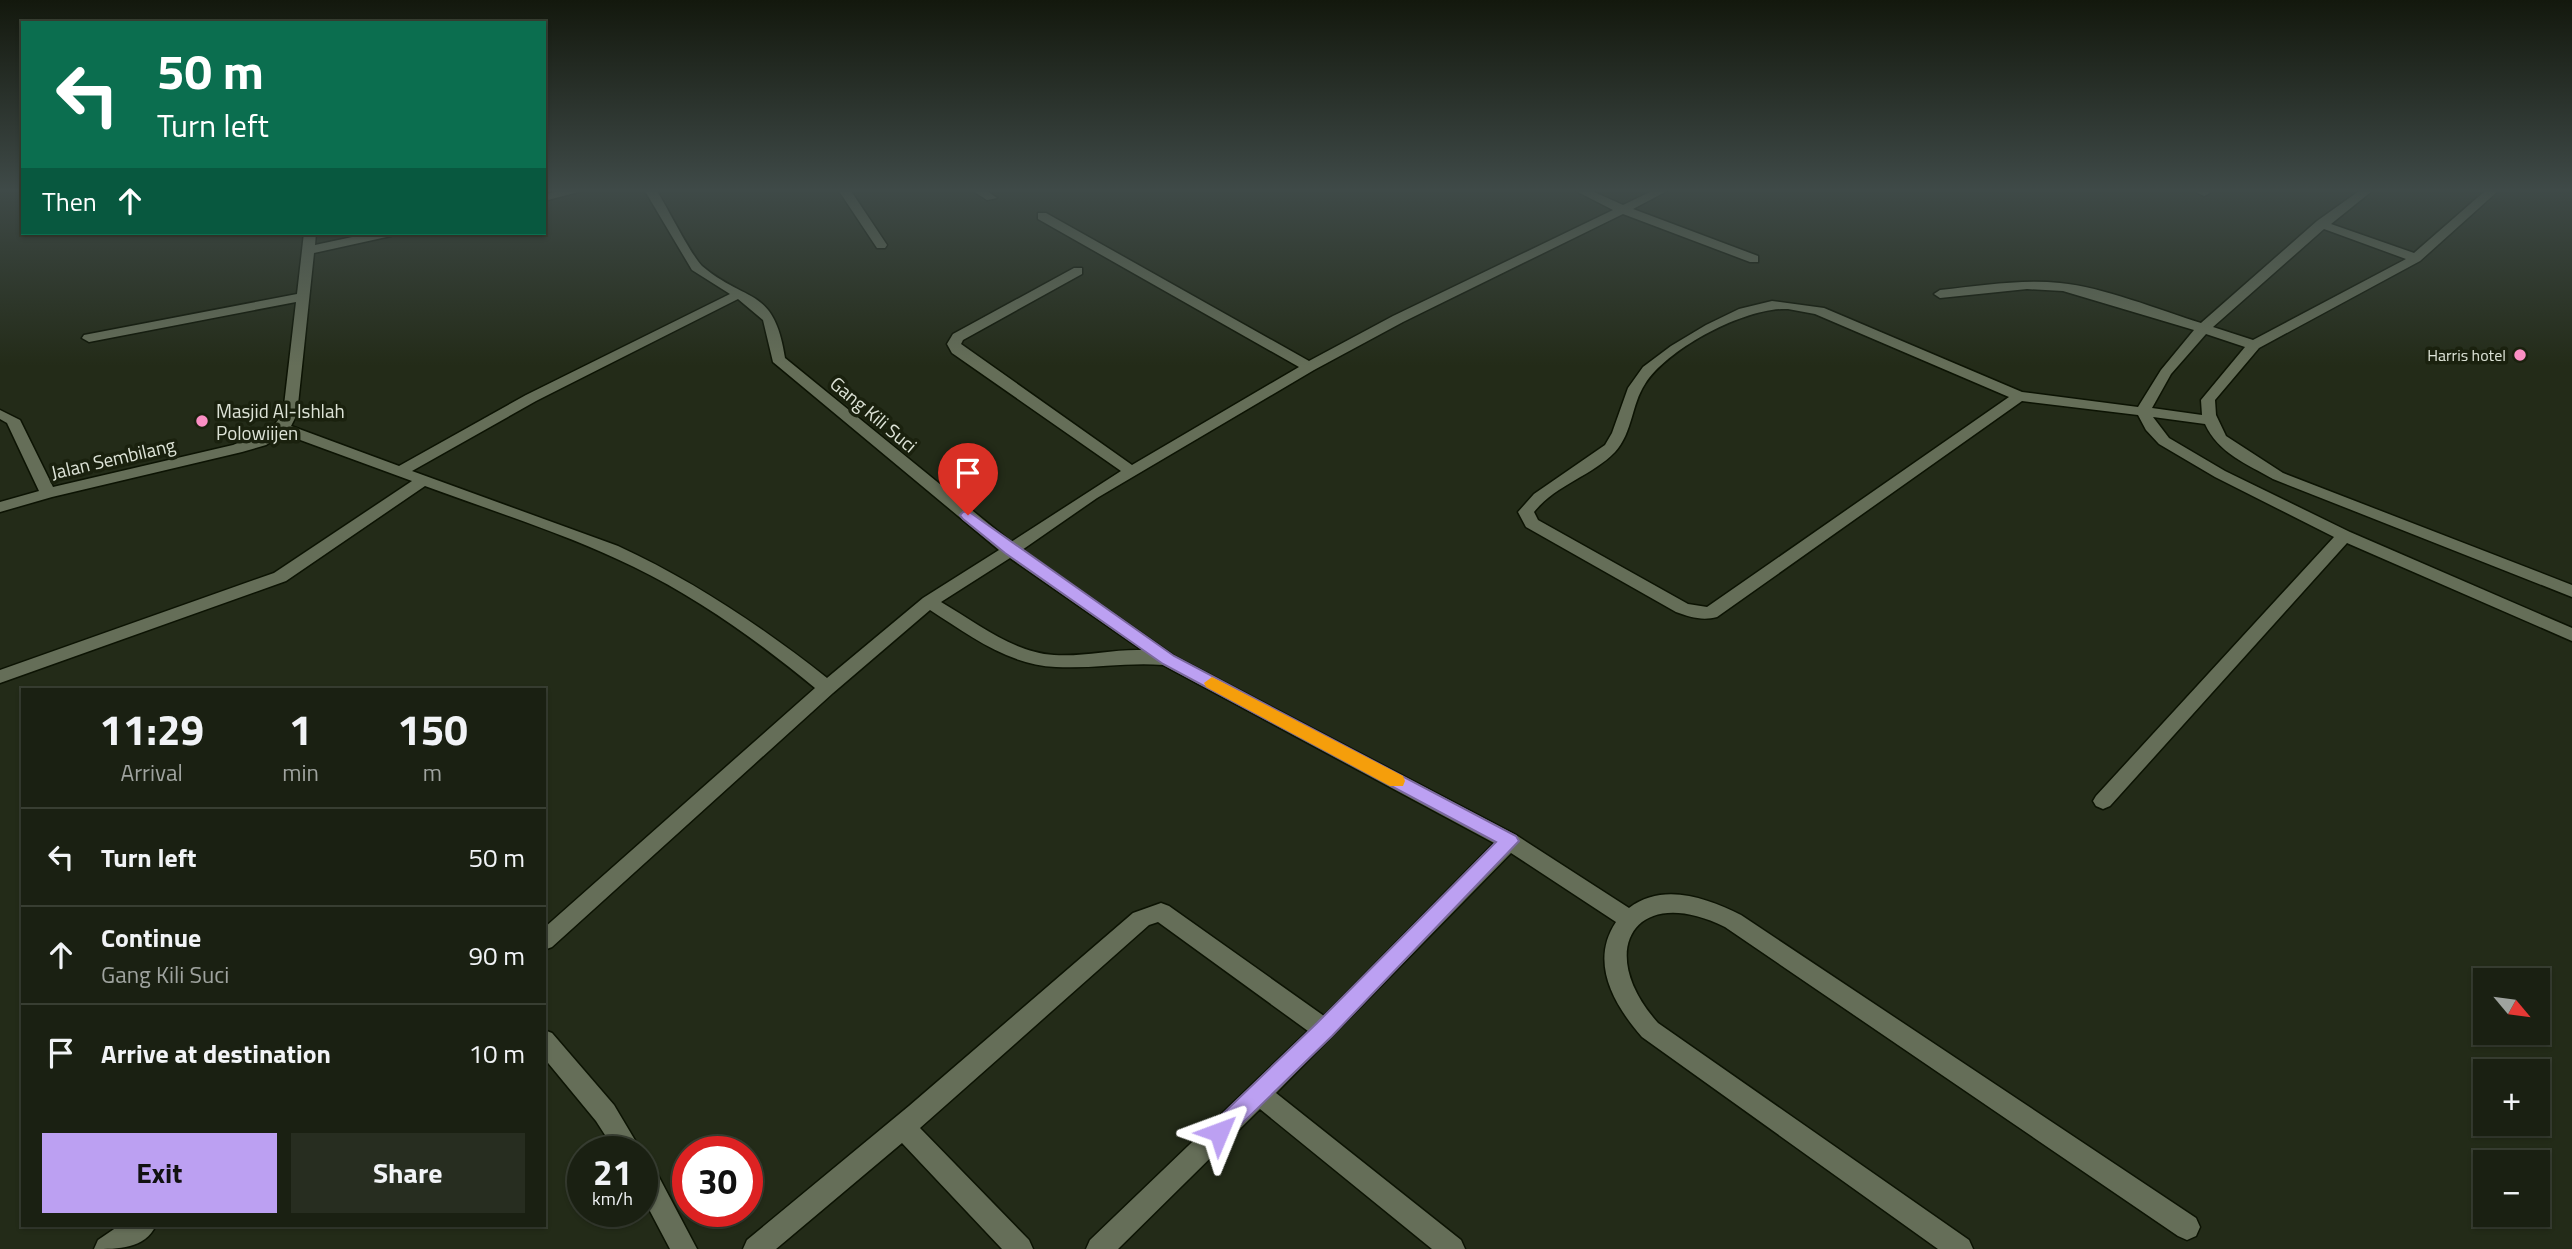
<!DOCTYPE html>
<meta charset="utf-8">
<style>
:root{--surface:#1a2012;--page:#272d20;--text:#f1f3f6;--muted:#9fa39f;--line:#383e32;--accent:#bca0f2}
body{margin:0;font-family:"Titillium Web",sans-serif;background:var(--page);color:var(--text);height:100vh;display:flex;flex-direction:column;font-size:26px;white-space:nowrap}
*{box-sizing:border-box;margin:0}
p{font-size:23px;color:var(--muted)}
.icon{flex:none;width:38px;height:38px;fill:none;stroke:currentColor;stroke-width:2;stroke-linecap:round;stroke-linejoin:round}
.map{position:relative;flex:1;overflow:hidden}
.details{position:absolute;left:21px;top:688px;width:525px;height:539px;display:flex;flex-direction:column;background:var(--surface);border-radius:0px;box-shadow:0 2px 5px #0004,0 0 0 2px var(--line)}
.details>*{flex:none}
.banner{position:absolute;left:21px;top:21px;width:525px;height:214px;border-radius:0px;box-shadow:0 2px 5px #0004,0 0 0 2px var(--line);background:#0b6e4f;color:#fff;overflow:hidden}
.needle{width:46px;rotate:119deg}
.controls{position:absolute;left:2473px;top:968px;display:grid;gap:14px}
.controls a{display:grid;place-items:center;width:77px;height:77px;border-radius:0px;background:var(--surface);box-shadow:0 2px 5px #0004,0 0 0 2px var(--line);font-size:35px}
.speed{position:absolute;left:567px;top:1136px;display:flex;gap:14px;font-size:35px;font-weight:700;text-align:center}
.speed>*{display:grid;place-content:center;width:91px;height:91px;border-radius:50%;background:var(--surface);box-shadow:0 2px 5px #0004,0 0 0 2px var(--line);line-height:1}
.speed small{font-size:18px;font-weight:400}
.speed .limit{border:10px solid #d22;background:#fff;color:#111}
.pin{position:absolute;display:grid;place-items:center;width:60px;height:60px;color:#fff;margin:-72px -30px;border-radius:50% 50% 50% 0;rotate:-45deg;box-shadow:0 0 7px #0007}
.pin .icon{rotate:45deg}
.me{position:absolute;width:77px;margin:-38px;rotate:46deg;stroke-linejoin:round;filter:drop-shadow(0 0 5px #0008)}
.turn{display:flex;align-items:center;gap:24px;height:147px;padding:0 21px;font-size:32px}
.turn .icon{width:91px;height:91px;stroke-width:2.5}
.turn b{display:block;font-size:49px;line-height:60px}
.then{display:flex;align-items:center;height:66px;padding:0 21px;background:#0003;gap:14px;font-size:26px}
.eta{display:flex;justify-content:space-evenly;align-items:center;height:119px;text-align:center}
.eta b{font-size:42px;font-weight:700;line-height:49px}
.action{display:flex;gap:14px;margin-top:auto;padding:14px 21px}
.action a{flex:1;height:80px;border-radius:0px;background:var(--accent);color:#111;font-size:28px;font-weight:700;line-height:80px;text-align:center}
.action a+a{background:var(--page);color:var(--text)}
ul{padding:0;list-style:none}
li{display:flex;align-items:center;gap:21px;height:98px;padding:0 21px;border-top:2px solid var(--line)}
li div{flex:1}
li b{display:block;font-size:26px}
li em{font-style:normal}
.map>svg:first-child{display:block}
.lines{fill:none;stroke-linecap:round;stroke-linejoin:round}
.minor-casing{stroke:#0c1303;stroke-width:3}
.minor{fill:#656e58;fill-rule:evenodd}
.route{fill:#bca0f2;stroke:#7a689d;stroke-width:2}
.slow{fill:#f59e0b}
.poi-dot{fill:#fb8fc4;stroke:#1a210e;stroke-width:2.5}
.labels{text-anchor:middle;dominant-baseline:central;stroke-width:7;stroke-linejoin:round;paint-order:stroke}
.far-poi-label{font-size:16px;fill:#dde3d7;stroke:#1a210e;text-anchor:end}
.poi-label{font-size:19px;fill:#dde3d7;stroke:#1a210e;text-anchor:start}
.street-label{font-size:19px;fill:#dde3d7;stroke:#1a210e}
</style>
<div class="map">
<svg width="2572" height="1249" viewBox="0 0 2572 1249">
<rect width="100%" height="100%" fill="#232b18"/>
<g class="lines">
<g class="minor-casing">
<path id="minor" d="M560 191H582L544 201V194Z
M645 191H657C667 207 691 255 702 266 747 304 774 286 785 358L1011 542 1121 471 952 353 947 344 953 334 1074 268H1082V274L963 340 961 344 1132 465 1299 367 1038 219V213H1046L1309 361 1393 316 1613 210 1576 191H1592L1623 205 1652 191H1667L1633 209 1758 256V262H1750L1623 214 1403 322 1314 370 1097 498 1022 550 1174 656 1516 835 1629 908C1663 882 1707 898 1741 915L2196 1218 2200 1227 2196 1236 2187 1240 2178 1236 1725 927C1634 882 1594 952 1658 1023L1969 1240 1973 1249H1938L1642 1037C1614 1005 1589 962 1616 922L1511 853 1276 1093 1461 1240 1465 1249H1432L1260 1109 1118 1249H1086L1090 1240 1308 1031 1158 922 1149 925 920 1128 1029 1240 1033 1249H1002L902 1143 776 1249H743L747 1240 909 1106 1133 913 1161 903 1169 906 1324 1016 1494 843 1163 665C1127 662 1092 669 1056 667 1008 665 969 635 930 610L833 693 552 947 544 950V928L815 688C759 642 700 599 634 567 567 534 495 512 425 486L286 581 0 683V670L274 573 412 481 284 434 266 445 242 452 52 497 0 512V502L39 491 7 423 0 419V410L20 420 53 487 233 445 270 430 283 414 296 302 89 342 82 338 84 335 297 294 304 233H316L315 245 371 233H393L391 236 314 253 297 414 291 426 399 466 526 395 730 294 692 270ZM738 299 763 320 773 362 999 550 923 598 827 678C761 626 694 581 618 546L412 471 536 401ZM1010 558 1142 650C1113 649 1084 657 1054 655 1012 652 977 623 941 602Z
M839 191H851L887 245 885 248H877Z
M973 191H987L997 198 987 200Z
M2194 191H2208L2210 193 2204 196Z
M2359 191H2372L2331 224 2414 253 2485 191H2498L2420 261 2259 348 2215 400 2216 415 2226 436 2283 473 2572 585V597L2273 479C2247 464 2218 453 2205 424L2153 417 2169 438 2225 471 2350 532 2572 628V641L2347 543 2110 806 2103 809 2096 806 2093 801 2096 796 2334 537 2215 477 2159 444 2146 430 2138 415 2022 401 1717 617C1702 621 1690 617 1676 612L1526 527 1518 512 1534 494 1605 445 1612 433 1628 388 1643 367 1671 346 1706 325 1739 309 1772 301 1824 308 2022 392 2138 407 2161 370 2194 330 2063 291 2027 289 1940 298 1934 294 1940 290C1980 286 2020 279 2060 283 2103 287 2159 310 2201 323L2317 221ZM2324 229 2406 259 2253 340 2213 327ZM1788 309 1815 314 2009 397 1707 607 1688 604 1538 520 1534 512C1555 485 1592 476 1615 452 1633 432 1631 405 1645 384 1668 348 1746 307 1788 309ZM2206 334 2245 347 2201 400 2202 415 2152 408 2171 374Z
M544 1030 552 1033 614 1105 642 1152H616L596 1121 544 1058Z
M642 1158 651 1162 697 1249H670L642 1196Z
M120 1225H156C145 1249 118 1249 94 1249L98 1240Z"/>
</g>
<use href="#minor" class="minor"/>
</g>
<linearGradient id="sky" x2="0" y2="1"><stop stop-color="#13180d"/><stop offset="0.52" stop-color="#3f4a48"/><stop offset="1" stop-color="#3f4a48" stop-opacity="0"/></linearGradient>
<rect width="2572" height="366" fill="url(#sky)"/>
<path class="route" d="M968 511 1174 656 1516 836 1519 841 1332 1036 1226 1139 1219 1142 1211 1139 1207 1132 1211 1125 1317 1023 1496 842 1163 664 1005 553 963 519 960 515 963 512Z"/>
<path class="slow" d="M1212 677 1403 776 1405 781 1403 786H1390L1206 687 1204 683Z"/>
<g class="poi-dot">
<circle cx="2520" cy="355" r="7"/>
<circle cx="202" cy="421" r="7"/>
</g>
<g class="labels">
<g class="far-poi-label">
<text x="2506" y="355">Harris hotel</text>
</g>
<g class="poi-label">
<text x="216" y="410">Masjid Al-Ishlah<tspan x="216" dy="22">Polowiijen</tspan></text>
</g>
<g class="street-label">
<text transform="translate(874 414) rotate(40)">Gang Kili Suci</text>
<text transform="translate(113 458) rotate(-13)">Jalan Sembilang</text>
</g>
</g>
</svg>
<div class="controls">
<a><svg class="needle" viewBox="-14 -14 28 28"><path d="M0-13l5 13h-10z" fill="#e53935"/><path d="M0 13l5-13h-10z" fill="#9fa39f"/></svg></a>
<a>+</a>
<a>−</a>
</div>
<div class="speed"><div>21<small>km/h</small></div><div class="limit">30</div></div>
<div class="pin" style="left:968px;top:515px;background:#d93025"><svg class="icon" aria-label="arrive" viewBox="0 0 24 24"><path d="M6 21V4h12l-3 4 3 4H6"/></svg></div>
<svg class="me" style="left:1219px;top:1132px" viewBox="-20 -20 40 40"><path d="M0-17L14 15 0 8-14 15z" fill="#bca0f2" stroke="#fff" stroke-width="4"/></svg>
<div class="banner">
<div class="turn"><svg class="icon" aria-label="left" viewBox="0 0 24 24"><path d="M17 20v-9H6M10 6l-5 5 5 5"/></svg><div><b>50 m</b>Turn left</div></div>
<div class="then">Then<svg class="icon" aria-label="ahead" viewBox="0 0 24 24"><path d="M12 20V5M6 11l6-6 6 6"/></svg></div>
</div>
<section class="details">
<div class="eta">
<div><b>11:29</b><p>Arrival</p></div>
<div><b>1</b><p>min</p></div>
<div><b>150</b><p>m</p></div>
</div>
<ul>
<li><svg class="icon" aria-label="left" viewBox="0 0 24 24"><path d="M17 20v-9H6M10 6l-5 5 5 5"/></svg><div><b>Turn left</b></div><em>50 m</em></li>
<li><svg class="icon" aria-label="ahead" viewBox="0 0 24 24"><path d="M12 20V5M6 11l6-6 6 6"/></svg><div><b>Continue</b><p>Gang Kili Suci</p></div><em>90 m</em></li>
<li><svg class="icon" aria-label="arrive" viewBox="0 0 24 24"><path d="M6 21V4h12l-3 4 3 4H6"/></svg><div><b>Arrive at destination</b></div><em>10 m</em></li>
</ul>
<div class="action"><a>Exit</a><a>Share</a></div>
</section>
</div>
